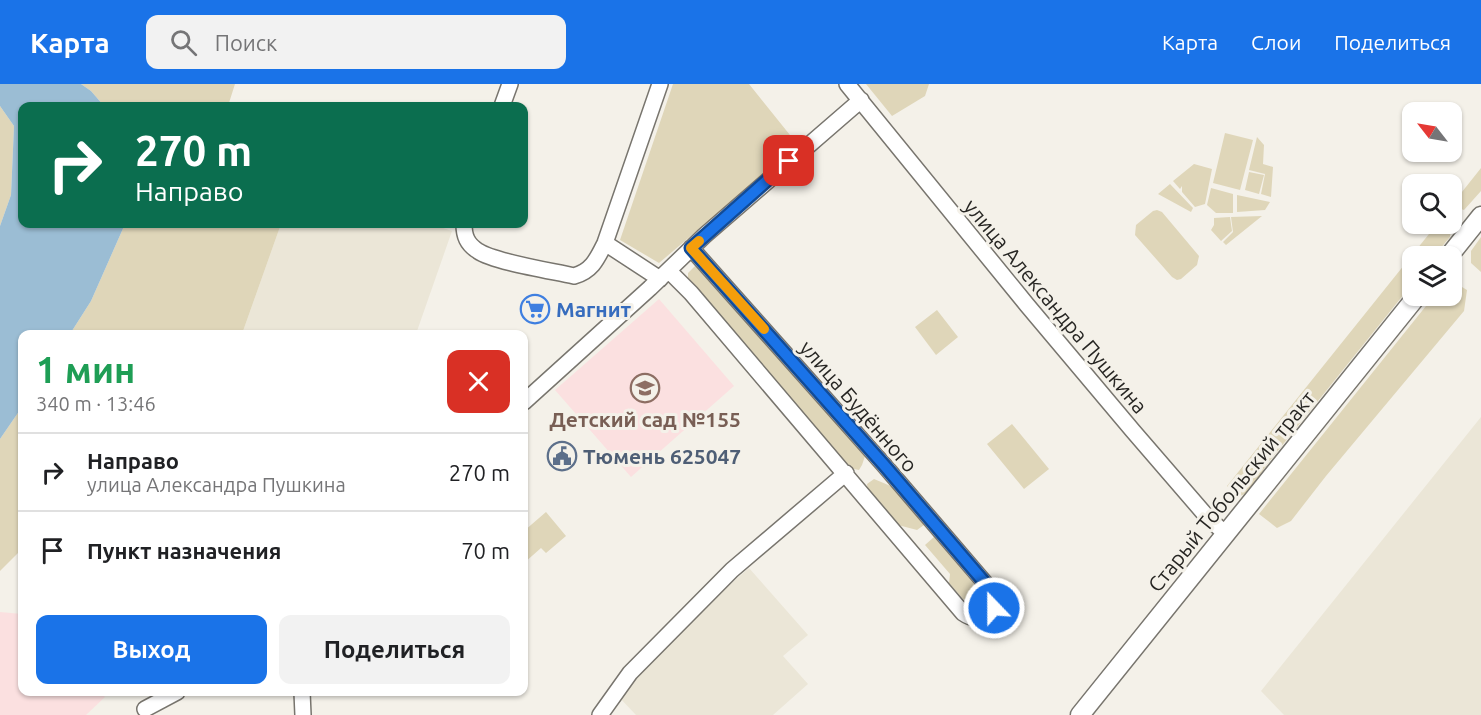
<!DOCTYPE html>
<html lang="ru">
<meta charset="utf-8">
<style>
:root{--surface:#fff;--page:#f2f2f2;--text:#202124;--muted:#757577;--line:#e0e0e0;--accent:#1a73e8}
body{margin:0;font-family:Ubuntu,sans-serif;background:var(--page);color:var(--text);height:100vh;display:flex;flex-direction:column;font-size:22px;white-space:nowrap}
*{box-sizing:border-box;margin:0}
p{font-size:20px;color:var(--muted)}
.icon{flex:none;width:33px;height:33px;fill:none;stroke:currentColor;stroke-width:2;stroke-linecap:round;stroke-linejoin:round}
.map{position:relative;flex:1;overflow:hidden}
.sheet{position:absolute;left:18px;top:246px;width:510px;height:366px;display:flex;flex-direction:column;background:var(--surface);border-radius:12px;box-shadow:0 2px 4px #0004}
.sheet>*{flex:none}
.guide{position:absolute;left:18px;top:18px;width:510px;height:126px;border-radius:12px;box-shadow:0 2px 4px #0004;background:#0b6e4f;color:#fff;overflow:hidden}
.needle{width:39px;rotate:301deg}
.controls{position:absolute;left:1402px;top:18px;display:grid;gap:12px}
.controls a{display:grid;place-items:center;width:60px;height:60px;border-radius:12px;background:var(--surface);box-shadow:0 2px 4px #0004;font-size:30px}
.pin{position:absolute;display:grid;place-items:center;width:51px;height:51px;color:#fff;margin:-26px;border-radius:12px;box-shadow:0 3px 9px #0006}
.me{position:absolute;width:66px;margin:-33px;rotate:338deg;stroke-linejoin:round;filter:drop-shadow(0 0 4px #0008)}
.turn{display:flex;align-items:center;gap:21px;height:126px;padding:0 18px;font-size:27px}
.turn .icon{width:78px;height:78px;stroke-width:2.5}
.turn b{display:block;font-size:42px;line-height:51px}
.round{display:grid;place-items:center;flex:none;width:63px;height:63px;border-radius:12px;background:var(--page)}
.headline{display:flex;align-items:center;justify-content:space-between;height:102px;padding:0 18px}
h1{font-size:36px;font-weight:700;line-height:45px;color:#1e9e55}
.primary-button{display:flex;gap:12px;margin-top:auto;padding:12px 18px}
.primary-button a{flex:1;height:69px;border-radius:12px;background:var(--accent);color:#fff;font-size:24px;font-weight:700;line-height:69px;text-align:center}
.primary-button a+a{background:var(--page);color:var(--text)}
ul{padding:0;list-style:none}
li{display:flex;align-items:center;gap:18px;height:78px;padding:0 18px;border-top:2px solid var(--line)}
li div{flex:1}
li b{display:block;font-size:22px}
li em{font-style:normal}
header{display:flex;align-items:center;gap:36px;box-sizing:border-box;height:84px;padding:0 30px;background:var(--accent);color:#fff}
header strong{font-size:28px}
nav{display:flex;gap:33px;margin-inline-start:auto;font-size:21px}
.search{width:420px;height:54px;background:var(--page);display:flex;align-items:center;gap:15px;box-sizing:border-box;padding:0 21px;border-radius:12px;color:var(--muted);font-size:22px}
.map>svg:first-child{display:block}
.built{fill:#ebe6d7}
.education{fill:#fbe0e0}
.green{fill:#dfd6b9}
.water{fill:#9bbdd4}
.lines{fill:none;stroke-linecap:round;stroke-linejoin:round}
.minor-casing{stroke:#78756e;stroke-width:18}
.tertiary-casing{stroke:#78756e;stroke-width:21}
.minor{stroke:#fff;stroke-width:15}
.tertiary{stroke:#fff;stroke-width:18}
.route-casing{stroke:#114b97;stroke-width:15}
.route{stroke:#1a73e8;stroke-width:10}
.slow{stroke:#f59e0b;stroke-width:10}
.labels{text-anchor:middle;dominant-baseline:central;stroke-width:6;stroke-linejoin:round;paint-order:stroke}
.street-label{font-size:21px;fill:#272623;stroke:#f4f1e9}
.shop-label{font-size:21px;font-weight:bold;fill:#366cbe;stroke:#f4f1e9;text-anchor:start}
.education-label{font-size:21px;font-weight:bold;fill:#785e54;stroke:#f4f1e9}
.service-label{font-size:21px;font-weight:bold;fill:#4e5e75;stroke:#f4f1e9;text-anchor:start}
</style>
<header>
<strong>Карта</strong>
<div class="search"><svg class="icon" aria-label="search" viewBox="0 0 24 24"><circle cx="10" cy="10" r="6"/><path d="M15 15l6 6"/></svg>Поиск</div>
<nav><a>Карта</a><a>Слои</a><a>Поделиться</a></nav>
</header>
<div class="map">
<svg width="1481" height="631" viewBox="0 0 1481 631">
<rect width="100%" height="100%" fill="#f4f1e9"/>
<path class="built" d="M281 140H431L452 147 416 250H242Z
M1481 333V631H1284L1261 607Z
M749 484 808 551 783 572 808 600 773 631H636L617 611 649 571Z"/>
<path class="education" d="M659 215 734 302 631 393 555 306Z
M0 528 22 530V608H100L105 613 86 631H0Z"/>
<path class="green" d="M81 0H235L228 22H104L91 7Z
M673 0H749L798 61 659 179 620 156Z
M866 0H929L925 12 892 32Z
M0 22 14 42 11 111 0 142Z
M1225 49 1253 56 1240 106 1213 99Z
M1257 53 1264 61 1263 80 1273 83 1271 113 1261 110 1265 90 1249 86Z
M1194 80 1212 85 1205 120 1195 123 1182 108V102L1180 105 1173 97Z
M1481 84V107L1464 126 1458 124 1454 118Z
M1249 88 1264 91 1259 110 1245 106Z
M1170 100 1193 124 1191 128 1158 110Z
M1211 104 1233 110V129H1216L1207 121Z
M1237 111 1270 118 1265 126 1237 128Z
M1157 126 1162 128 1199 172 1197 181 1181 195 1177 196 1172 193 1135 151 1136 141 1153 127Z
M1262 132 1226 161 1223 158 1233 148 1231 133Z
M1230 133 1232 147 1221 157 1211 146 1214 141V134Z
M125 140H281L242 250H70L91 217Z
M1437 140H1445L1451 144 1450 153 1434 172H1413V199L1268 379 1248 409 1237 413 1227 402Z
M1481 153V188L1471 179V167Z
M695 182 701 185 865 372 862 381 859 386 849 384 688 195V189Z
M1452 197 1467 206 1464 227 1326 392 1291 437 1277 444 1259 430 1434 212H1452Z
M937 226 958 253 936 271 915 243Z
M22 323V465L0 487V355Z
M1012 340 1049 385 1024 405 987 360Z
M874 395 893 403 924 441 917 446 898 441 868 407 867 400Z
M546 428 566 452 546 469 541 464 524 479V447Z
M934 453 973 499 977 513 971 517 963 515 949 499 950 490 925 461Z"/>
<path class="water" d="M0 0H81L91 7 104 22H22V140H125L91 217 70 250H22V323L0 355V142L11 111 14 42 0 22Z"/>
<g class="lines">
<g class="minor-casing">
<path id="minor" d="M847 0 1027 221 1133 347 1209 435 1226 450
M502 22 510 0
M464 140C464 152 467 160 478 167 494 178 552 187 574 192 592 187 597 175 605 159L660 0
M605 159 660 195
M669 187 691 209 963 529C983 543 1001 528 991 506L884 381 691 164
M524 318 650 204 704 152 861 16
M302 608 303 631
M145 625 177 608
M600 631 630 589 732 486 846 389"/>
</g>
<g class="tertiary-casing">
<path id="tertiary" d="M1449 172 1481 132
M1080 631 1417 212"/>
</g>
<use href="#minor" class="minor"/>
<use href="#tertiary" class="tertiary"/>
</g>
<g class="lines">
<g class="route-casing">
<path id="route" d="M789 77 691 164 884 381 991 506 995 515 994 524"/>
</g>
<use href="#route" class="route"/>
<path class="slow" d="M699 157 691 164 764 245"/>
</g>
<defs>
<g id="supermarket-ring" transform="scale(1.5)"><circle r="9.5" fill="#f4f1e9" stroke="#3f7fe0" stroke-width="1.5"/><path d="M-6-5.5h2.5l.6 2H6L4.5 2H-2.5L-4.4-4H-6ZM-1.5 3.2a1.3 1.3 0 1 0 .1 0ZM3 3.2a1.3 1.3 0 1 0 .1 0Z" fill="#3f7fe0"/></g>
<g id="school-ring" transform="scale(1.5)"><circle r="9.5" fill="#f4f1e9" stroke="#8d6e63" stroke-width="1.5"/><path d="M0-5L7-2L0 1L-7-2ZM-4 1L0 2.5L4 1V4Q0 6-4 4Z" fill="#8d6e63"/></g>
<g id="civic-ring" transform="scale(1.5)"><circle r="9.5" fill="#f4f1e9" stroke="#5c6f8a" stroke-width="1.5"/><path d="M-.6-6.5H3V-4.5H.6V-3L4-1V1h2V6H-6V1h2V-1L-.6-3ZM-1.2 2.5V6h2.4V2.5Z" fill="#5c6f8a"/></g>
</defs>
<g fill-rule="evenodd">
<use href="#supermarket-ring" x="535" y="225"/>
<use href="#school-ring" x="645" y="304"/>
<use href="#civic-ring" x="562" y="372"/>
</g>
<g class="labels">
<g class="street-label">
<text transform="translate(1056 222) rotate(50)">улица Александра Пушкина</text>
<text transform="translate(859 322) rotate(49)">улица Будённого</text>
<text transform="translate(1231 407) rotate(-51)">Старый Тобольский тракт</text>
</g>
<g class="shop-label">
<text x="556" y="225">Магнит</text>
</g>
<g class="education-label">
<text x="645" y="335">Детский сад №155</text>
</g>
<g class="service-label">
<text x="583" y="372">Тюмень 625047</text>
</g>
</g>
</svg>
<div class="controls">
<a><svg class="needle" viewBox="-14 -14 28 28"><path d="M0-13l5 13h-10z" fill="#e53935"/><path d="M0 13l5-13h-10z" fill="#757577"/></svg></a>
<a><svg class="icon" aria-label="search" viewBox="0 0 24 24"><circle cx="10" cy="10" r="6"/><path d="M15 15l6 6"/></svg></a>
<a><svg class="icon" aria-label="layers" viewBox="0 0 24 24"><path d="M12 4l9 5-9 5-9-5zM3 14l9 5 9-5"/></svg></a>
</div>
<div class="pin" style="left:789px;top:77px;background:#d93025"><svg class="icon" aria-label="arrive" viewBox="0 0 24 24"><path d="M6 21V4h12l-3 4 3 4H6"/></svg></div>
<svg class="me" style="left:994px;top:524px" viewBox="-20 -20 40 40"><circle r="17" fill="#1a73e8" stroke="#fff" stroke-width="3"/><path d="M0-11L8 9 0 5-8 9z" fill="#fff"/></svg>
<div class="guide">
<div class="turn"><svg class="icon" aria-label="right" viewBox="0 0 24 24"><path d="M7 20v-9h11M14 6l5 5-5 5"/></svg><div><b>270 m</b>Направо</div></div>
</div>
<section class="sheet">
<div class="headline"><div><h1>1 мин</h1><p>340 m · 13:46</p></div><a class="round" style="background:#d93025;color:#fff"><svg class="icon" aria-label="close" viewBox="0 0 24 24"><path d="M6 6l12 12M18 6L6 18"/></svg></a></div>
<ul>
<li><svg class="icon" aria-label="right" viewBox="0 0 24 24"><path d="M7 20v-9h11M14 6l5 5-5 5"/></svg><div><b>Направо</b><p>улица Александра Пушкина</p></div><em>270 m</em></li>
<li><svg class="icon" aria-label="arrive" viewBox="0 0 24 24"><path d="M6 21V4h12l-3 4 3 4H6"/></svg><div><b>Пункт назначения</b></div><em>70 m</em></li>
</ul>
<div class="primary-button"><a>Выход</a><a>Поделиться</a></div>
</section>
</div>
